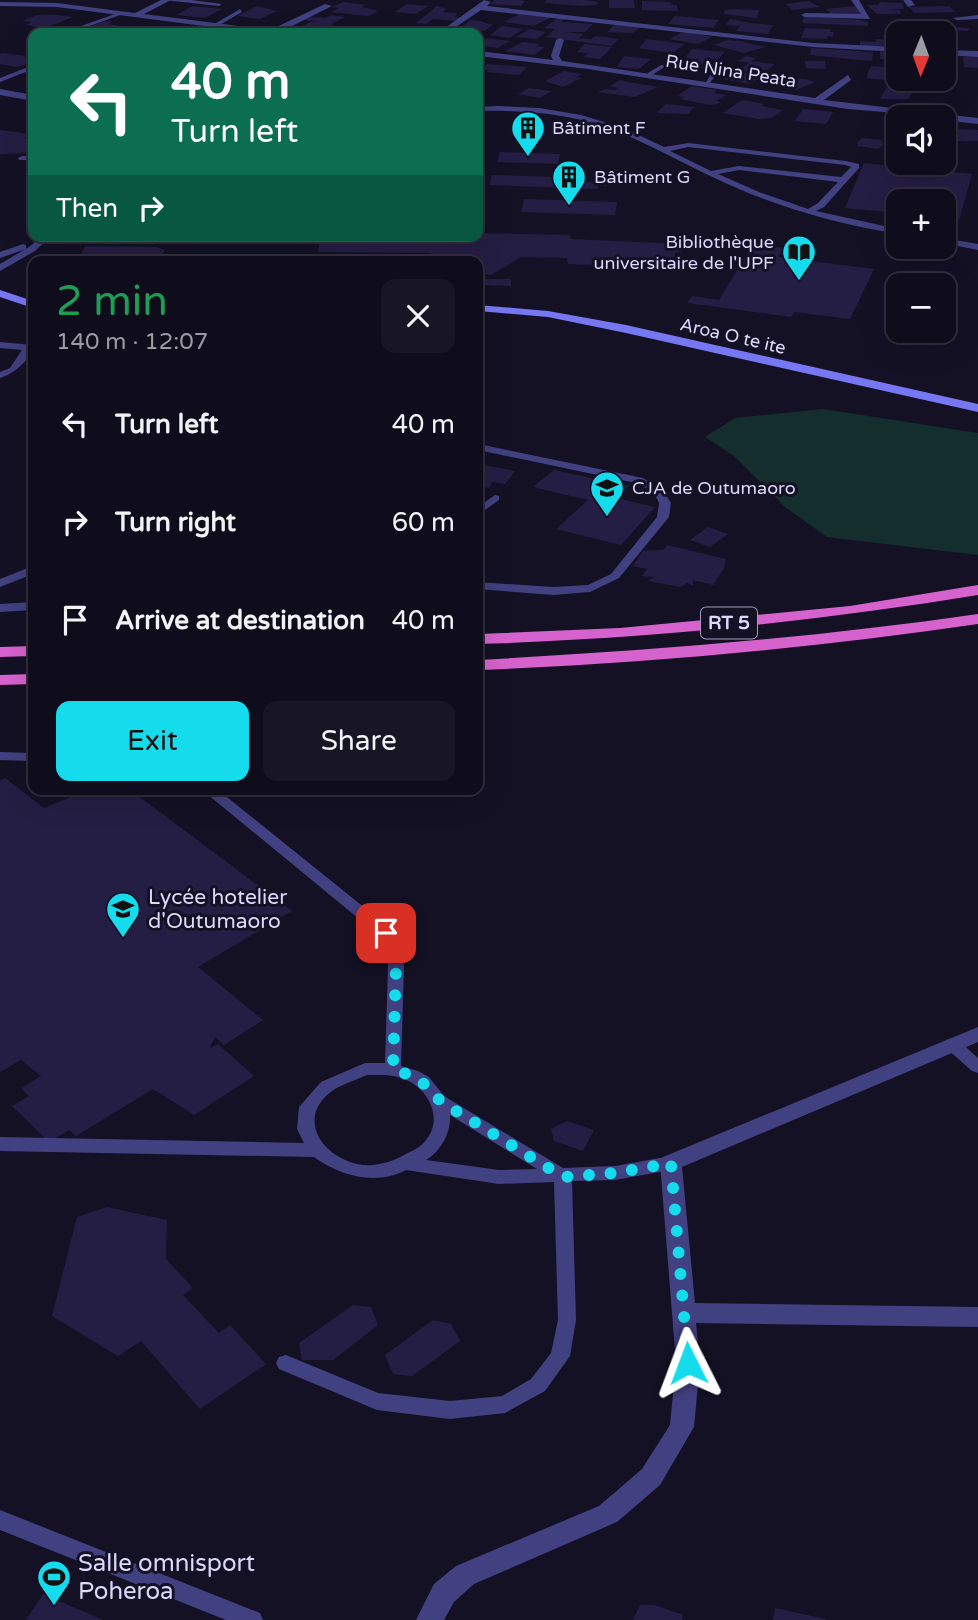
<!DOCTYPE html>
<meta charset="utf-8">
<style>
:root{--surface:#0f0d1c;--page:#181625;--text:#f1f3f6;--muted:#9b9ca3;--line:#2f2d3b;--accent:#14dcec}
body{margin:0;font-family:"Varela Round",sans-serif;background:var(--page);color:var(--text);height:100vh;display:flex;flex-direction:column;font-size:26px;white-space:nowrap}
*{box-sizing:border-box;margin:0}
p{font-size:23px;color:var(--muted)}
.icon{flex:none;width:38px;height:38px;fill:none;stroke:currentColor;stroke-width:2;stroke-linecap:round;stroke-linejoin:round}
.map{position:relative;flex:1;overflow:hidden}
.panel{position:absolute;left:28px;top:256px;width:455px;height:539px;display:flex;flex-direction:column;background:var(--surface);border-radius:14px;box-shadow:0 7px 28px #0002,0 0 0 2px var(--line)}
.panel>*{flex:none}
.guide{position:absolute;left:28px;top:28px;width:455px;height:214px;border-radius:14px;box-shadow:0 7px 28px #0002,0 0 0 2px var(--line);background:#0b6e4f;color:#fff;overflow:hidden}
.needle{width:46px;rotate:181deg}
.buttons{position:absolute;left:886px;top:21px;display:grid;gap:14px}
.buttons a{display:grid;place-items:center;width:70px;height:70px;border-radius:14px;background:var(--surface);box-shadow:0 7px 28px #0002,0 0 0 2px var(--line);font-size:35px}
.pin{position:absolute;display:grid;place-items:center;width:60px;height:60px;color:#fff;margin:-30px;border-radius:14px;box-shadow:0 4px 10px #0006}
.me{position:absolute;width:77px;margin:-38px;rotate:357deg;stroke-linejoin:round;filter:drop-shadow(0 0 5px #0008)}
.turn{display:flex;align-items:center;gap:24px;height:147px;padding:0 28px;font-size:32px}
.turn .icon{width:91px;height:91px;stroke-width:2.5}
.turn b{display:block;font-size:49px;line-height:60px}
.then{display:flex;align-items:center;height:66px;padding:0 28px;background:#0003;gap:14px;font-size:26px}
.round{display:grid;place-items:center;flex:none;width:74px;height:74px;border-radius:14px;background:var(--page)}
.overview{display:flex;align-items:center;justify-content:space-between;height:119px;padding:0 28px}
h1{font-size:42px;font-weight:600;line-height:52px;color:#1e9e55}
.cta{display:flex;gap:14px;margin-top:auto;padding:14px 28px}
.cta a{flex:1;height:80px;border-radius:14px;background:var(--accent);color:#111;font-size:28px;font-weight:600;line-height:80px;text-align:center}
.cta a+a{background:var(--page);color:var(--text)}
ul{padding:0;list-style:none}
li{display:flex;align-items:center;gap:21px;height:98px;padding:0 28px}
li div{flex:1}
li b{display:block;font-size:26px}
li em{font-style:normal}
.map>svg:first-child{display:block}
.green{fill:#142e2d}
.building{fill:#251e44}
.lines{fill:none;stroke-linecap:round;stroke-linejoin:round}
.service{fill:#414080;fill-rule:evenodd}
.minor{fill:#414080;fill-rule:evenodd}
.secondary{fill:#7777f4;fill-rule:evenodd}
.trunk{fill:#d662ce;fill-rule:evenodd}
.route{stroke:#14dcec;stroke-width:12;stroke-dasharray:0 21.6}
.labels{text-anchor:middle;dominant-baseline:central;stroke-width:6;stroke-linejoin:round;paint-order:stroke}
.far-street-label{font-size:18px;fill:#dbd8fc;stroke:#141125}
.far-poi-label{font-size:18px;fill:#dbd8fc;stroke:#141125;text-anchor:start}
.shield{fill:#141125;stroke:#9f9cbc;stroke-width:2}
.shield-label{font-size:19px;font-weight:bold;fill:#dbd8fc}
.poi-label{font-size:21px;fill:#dbd8fc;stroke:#141125;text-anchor:start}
.near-poi-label{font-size:24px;fill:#dbd8fc;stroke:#141125;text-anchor:start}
</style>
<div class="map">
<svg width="978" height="1620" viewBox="0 0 978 1620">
<rect width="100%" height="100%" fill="#141125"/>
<path class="green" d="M823 409 978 433V555L827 537 785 507 734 456 705 437 735 418Z"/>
<path class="building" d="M494 0H521L525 1 521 6 491 4Z
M546 0H586L599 2 596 5 582 6 545 3Z
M609 0H634L635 8H609Z
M642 1 670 2 671 5H677L678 11 642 10Z
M809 1 820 7 792 10 786 4Z
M343 2 365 5 362 7 378 11 368 16 331 12 339 8 332 7Z
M880 2 902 3 904 9H889L900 10 901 14H877L867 5H878Z
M407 4 428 6 416 14 395 12Z
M193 6 222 9 205 18 176 15Z
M257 6 277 11 260 19 237 16Z
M437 6 446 9 443 12 458 13 454 17 460 18 456 21 433 19 427 24 416 23Z
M855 6 865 16 834 17 826 9Z
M949 6 956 12 915 13 909 7Z
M732 9 759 10 757 18 724 14 725 10Z
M519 14 523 15 552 17 534 26 504 22Z
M37 15H57L73 17 45 28 26 25 32 22 22 21Z
M331 15 345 17 331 24 336 27 331 30 296 29 310 22H319L304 20 310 17 326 18Z
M675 16 719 20 713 28 668 24Z
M804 16 858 20 868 22V26L802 23Z
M558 18 566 19 561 22 593 24 585 32H564L583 34 579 38 591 39 596 36 619 39 611 46 546 37 555 29 544 28Z
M730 19 750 23 773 25 768 34 736 31 740 26 726 25Z
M897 19H948L950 22H899Z
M470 20 480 21 493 25 484 31 460 29Z
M105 21 113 22 109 24 124 27 107 33 82 32 89 30 83 29Z
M616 23 642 26 633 33 607 32Z
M903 25 943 26 969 28 968 31 904 28Z
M373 26 394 28 386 33H361Z
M502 26 523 29 510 38 490 35Z
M156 27 186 30 191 33H144Z
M408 27H412L433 30 428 33H399Z
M805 28 830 29V32H834L833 37 828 36 827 39 801 38Z
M530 29 546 32 537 39 516 37Z
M681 33H691L712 37 698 44 669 39Z
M487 38 510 41 498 48 478 45Z
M647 39 685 44 672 53 639 48Z
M877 39 895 40 894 47 860 46V41L875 42Z
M727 40 740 41 766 47 744 53 714 45Z
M523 42 540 44 537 46 545 47 534 55 505 51Z
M584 44 612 47 600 59 584 57 588 53 577 52Z
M811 48 873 52 872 61 810 55Z
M692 49 724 52 718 60 708 59 704 64 682 62Z
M880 51 898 53V60L880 59Z
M2 53 28 56 24 57 33 59V61L18 67 0 64V54Z
M624 56 651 59 639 69 617 67Z
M746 56 756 58 751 61 775 64 762 74 739 70 749 63 738 61Z
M963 57H978V68L964 67Z
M805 61H825L826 69 806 68Z
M487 64 527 67 519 75 486 72 489 70 481 69Z
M871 66 898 68V81L866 78Z
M728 70 762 76 750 84 717 78Z
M564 71 582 74 576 77 581 78 563 87 545 81Z
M943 75H947L946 84 909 82V79H943Z
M791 77 809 80 815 82 796 90 778 87Z
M620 80 628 82 658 87 635 97 598 92 604 89 615 90 619 88 610 86Z
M692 86 717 90 714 93 726 95 716 101 721 102 717 104 711 105 680 99 684 97 677 96Z
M887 87 913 90 909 99H880Z
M529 88 552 91 540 98 518 94Z
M742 100 764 104 761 106 783 110 771 118 759 119 723 113Z
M666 104 694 107 688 114 657 113Z
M803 109 833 112 826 124 795 121Z
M954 129 978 130V141H958Z
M0 130 31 134 24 138 33 140V153L0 154Z
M862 138 882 140 883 145 878 149 858 146 857 143Z
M500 152 560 154 558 164 497 162Z
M864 163 972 174 959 220 943 218V201H898V213L845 208Z
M492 175 584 178 583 182 607 183V186H598L597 189 489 185Z
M524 199 617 202 615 215 521 212Z
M478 233 570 235 571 239 681 244V252H675V264H622L621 271 600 268 599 265 568 264 567 258 521 257 491 275 478 274V261H440L430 253 318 252 320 238 432 239V236H478Z
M753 244 783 248 778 257 874 269 850 319 794 312 791 317 687 303 692 296 719 300Z
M85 246 157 247 165 250 162 254 154 256 81 254Z
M478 279H511V286L478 285Z
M478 464 515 471 505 484 492 482 489 488 478 486Z
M554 470 629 486 612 497 655 507 621 545 556 529 588 500 533 487Z
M708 527 728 534 710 547 690 540Z
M667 545 726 559 724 568 713 585 693 580V586L687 583 681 587 648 581 654 577 642 576 647 569 633 566 643 551 663 550Z
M5 778 44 808 90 789H129L292 911 198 967 263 1020 224 1045 215 1037 209 1049 218 1044 254 1076 194 1115 153 1089 76 1136 69 1130 49 1142 12 1106 29 1096 21 1088 41 1076 21 1060 0 1072V781Z
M567 1121 594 1130 583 1151 554 1141 551 1129Z
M107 1207 167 1220 166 1259 193 1288 183 1295 219 1333 230 1325 266 1364 200 1409 141 1341 118 1356 52 1316 77 1217Z
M353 1305 371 1307 378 1325 333 1360H302L299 1343Z
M433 1320 451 1324 460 1341 412 1376 393 1374 385 1355Z
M43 1594 103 1620H26Z
M640 1605H654L683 1615 682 1620H633Z
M775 1608 826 1619V1620H773Z"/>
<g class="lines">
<path class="service" d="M164 0H191L222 4 219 6Z
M240 9 242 12 216 27 211 26Z
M118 13 123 14 70 33H61Z
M33 65V69L0 82V78Z
M661 65 666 66 652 75H648V73Z
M711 74 716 75 709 84H705Z
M498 106 539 108 581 115 624 128 664 147 688 143 846 161 859 164V168L824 207 816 211 898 229V234C843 225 790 211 739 189 698 172 660 149 619 132 574 114 526 110 478 111V107ZM688 147 845 165 851 167 841 177 739 166 711 171 670 151ZM739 170 838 182 818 203 808 209 759 192 718 174Z
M22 156H33V160H19L18 158Z
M42 236H51L35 251 0 271V264L29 247Z
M943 238 978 244V250L943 243Z
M23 244 26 245V249L0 258V252Z
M0 342 33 345C31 360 15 373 0 378V372L10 368 22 350 0 348Z
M478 444 643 478 663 490 671 503 669 517 619 578 590 592 553 595 478 589V582L553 587 588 585 611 574 657 517 659 503 654 492 636 483 478 450Z
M495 495 499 496V500L478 515V507Z
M33 566V574L0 587V579Z
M33 602V610L0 612V604Z
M0 752 33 753V761L0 760Z
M201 789H217L391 929 402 945 404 966 401 1066 418 1071 429 1077 444 1096 563 1168 615 1166 671 1156 677 1158 680 1163 677 1168 671 1170 615 1180 572 1181 576 1320 570 1356 545 1391 505 1413 450 1419 377 1410 279 1369 276 1363 279 1357 286 1355 378 1393 450 1401 502 1396 531 1379 551 1353 558 1320 554 1182 499 1184 406 1170C376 1186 340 1176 314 1157L0 1151V1137L304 1143 297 1129 299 1107 321 1082 365 1063H385L388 966 386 945 381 937ZM367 1075C379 1075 393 1074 404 1079 428 1088 444 1118 426 1140 420 1148 412 1151 404 1155 392 1162 377 1166 363 1165 324 1160 294 1119 332 1091 342 1084 356 1080 367 1075ZM450 1115 537 1169 499 1170 426 1160C441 1151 451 1133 450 1115Z
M952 1038 958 1040 978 1058V1073L972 1071 946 1048 944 1044 946 1040Z
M0 1510 260 1613 263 1620H226L0 1530Z"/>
<path class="minor" d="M161 0H171L144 14 270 30 325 4 332 6 278 33H257L57 7 0 6V2L57 3 135 13Z
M484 0 491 2 487 6 813 43 898 47V52L813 47 481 10 447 33H438Z
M851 0H859L870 19 805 17 801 15 805 13 861 14Z
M903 0H911L915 5 908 7Z
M978 15V19L957 20 953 18Z
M560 38 564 40 559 56 562 61 815 98 848 75 851 80 824 100 978 118V124L943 120V117L848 109 588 69 478 56V51L553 60 551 56 556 40Z
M943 50 978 51V57L943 55Z
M0 89 33 95V101L0 95Z
M978 1027V1042L682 1167 695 1303 978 1307V1327L696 1323 700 1363 694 1427 660 1485 617 1522 474 1584 454 1602 444 1620H416L434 1584 456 1566 599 1506 642 1469 670 1425 676 1363 660 1163 663 1157Z"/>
<path class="secondary" d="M0 290 33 301V308L0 297Z
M478 305 548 311 626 325 978 404V412L626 333 548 317 478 311Z"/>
<path class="trunk" d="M978 585V595C812 622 646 639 478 644V634L620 628 850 606Z
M978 614V624C812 648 645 664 478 670V660C645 651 812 638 978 614Z
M33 646V656L0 657V647Z
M33 674V684L0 685V675Z"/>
</g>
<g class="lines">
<path class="route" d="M386 933 394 945 396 966 393 1069C414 1076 427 1083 440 1101L563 1177 615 1173 671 1163 688 1363"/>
</g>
<defs>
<g id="building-pin" transform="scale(1.75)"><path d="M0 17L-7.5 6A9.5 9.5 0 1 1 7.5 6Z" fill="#14dcec" stroke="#141125"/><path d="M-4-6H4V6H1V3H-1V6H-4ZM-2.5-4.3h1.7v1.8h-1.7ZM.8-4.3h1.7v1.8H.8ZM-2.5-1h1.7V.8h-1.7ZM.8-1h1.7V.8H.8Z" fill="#111"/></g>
<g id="library-pin" transform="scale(1.75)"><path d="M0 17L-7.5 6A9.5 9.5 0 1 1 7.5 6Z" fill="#14dcec" stroke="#141125"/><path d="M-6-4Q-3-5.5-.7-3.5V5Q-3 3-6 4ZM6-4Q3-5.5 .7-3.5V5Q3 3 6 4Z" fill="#111"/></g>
<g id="school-pin" transform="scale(1.75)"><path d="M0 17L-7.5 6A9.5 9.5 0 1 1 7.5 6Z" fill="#14dcec" stroke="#141125"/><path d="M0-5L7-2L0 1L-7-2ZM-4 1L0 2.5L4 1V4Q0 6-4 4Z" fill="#111"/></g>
<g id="stadium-pin" transform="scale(1.75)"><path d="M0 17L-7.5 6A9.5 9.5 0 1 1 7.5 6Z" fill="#14dcec" stroke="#141125"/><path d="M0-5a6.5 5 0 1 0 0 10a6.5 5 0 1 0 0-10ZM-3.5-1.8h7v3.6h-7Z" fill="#111"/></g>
</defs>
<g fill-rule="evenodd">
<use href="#building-pin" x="528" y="128"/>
<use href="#building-pin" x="569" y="177"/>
<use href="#library-pin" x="799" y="252"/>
<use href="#school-pin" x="607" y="488"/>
<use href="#school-pin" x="123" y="909"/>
<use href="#stadium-pin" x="54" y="1577"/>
</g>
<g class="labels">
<g class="far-street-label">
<text transform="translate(731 71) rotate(9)">Rue Nina Peata</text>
<text transform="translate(733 336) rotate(13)">Aroa O te ite</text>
</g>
<g class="far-poi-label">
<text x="552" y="128">Bâtiment F</text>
<text x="594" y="177">Bâtiment G</text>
<text x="774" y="242" text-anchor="end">Bibliothèque<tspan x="774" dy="21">universitaire de l'UPF</tspan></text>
<text x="632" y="488">CJA de Outumaoro</text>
</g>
<rect class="shield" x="701" y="607.5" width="56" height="31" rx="5"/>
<g class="shield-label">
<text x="729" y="623">RT 5</text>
</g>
<g class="poi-label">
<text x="148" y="897">Lycée hotelier<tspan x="148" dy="24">d'Outumaoro</tspan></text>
</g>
<g class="near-poi-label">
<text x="78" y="1563">Salle omnisport<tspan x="78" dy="28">Poheroa</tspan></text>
</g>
</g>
</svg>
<div class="buttons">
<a><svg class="needle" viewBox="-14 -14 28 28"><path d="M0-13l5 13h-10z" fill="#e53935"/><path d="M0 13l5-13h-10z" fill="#9b9ca3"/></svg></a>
<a><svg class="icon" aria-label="sound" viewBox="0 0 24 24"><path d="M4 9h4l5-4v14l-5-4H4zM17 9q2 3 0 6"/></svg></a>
<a>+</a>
<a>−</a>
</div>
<div class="pin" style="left:386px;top:933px;background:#d93025"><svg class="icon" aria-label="arrive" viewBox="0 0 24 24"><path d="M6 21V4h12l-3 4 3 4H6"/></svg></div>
<svg class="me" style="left:688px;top:1363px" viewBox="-20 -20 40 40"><path d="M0-17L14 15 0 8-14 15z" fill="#14dcec" stroke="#fff" stroke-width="4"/></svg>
<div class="guide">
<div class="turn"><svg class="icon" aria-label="left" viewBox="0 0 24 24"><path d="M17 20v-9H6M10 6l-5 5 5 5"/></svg><div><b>40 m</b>Turn left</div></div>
<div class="then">Then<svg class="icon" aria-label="right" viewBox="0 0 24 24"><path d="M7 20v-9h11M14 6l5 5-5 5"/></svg></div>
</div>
<section class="panel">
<div class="overview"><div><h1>2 min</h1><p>140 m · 12:07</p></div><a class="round"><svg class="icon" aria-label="close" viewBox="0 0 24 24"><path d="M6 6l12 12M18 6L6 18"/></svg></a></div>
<ul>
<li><svg class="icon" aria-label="left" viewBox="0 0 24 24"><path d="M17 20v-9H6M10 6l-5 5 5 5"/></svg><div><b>Turn left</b></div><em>40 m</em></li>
<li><svg class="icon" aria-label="right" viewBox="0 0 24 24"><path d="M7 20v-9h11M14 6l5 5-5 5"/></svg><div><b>Turn right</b></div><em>60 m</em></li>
<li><svg class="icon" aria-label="arrive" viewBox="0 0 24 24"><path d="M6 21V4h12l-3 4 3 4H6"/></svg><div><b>Arrive at destination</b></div><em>40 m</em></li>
</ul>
<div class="cta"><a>Exit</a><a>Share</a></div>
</section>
</div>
